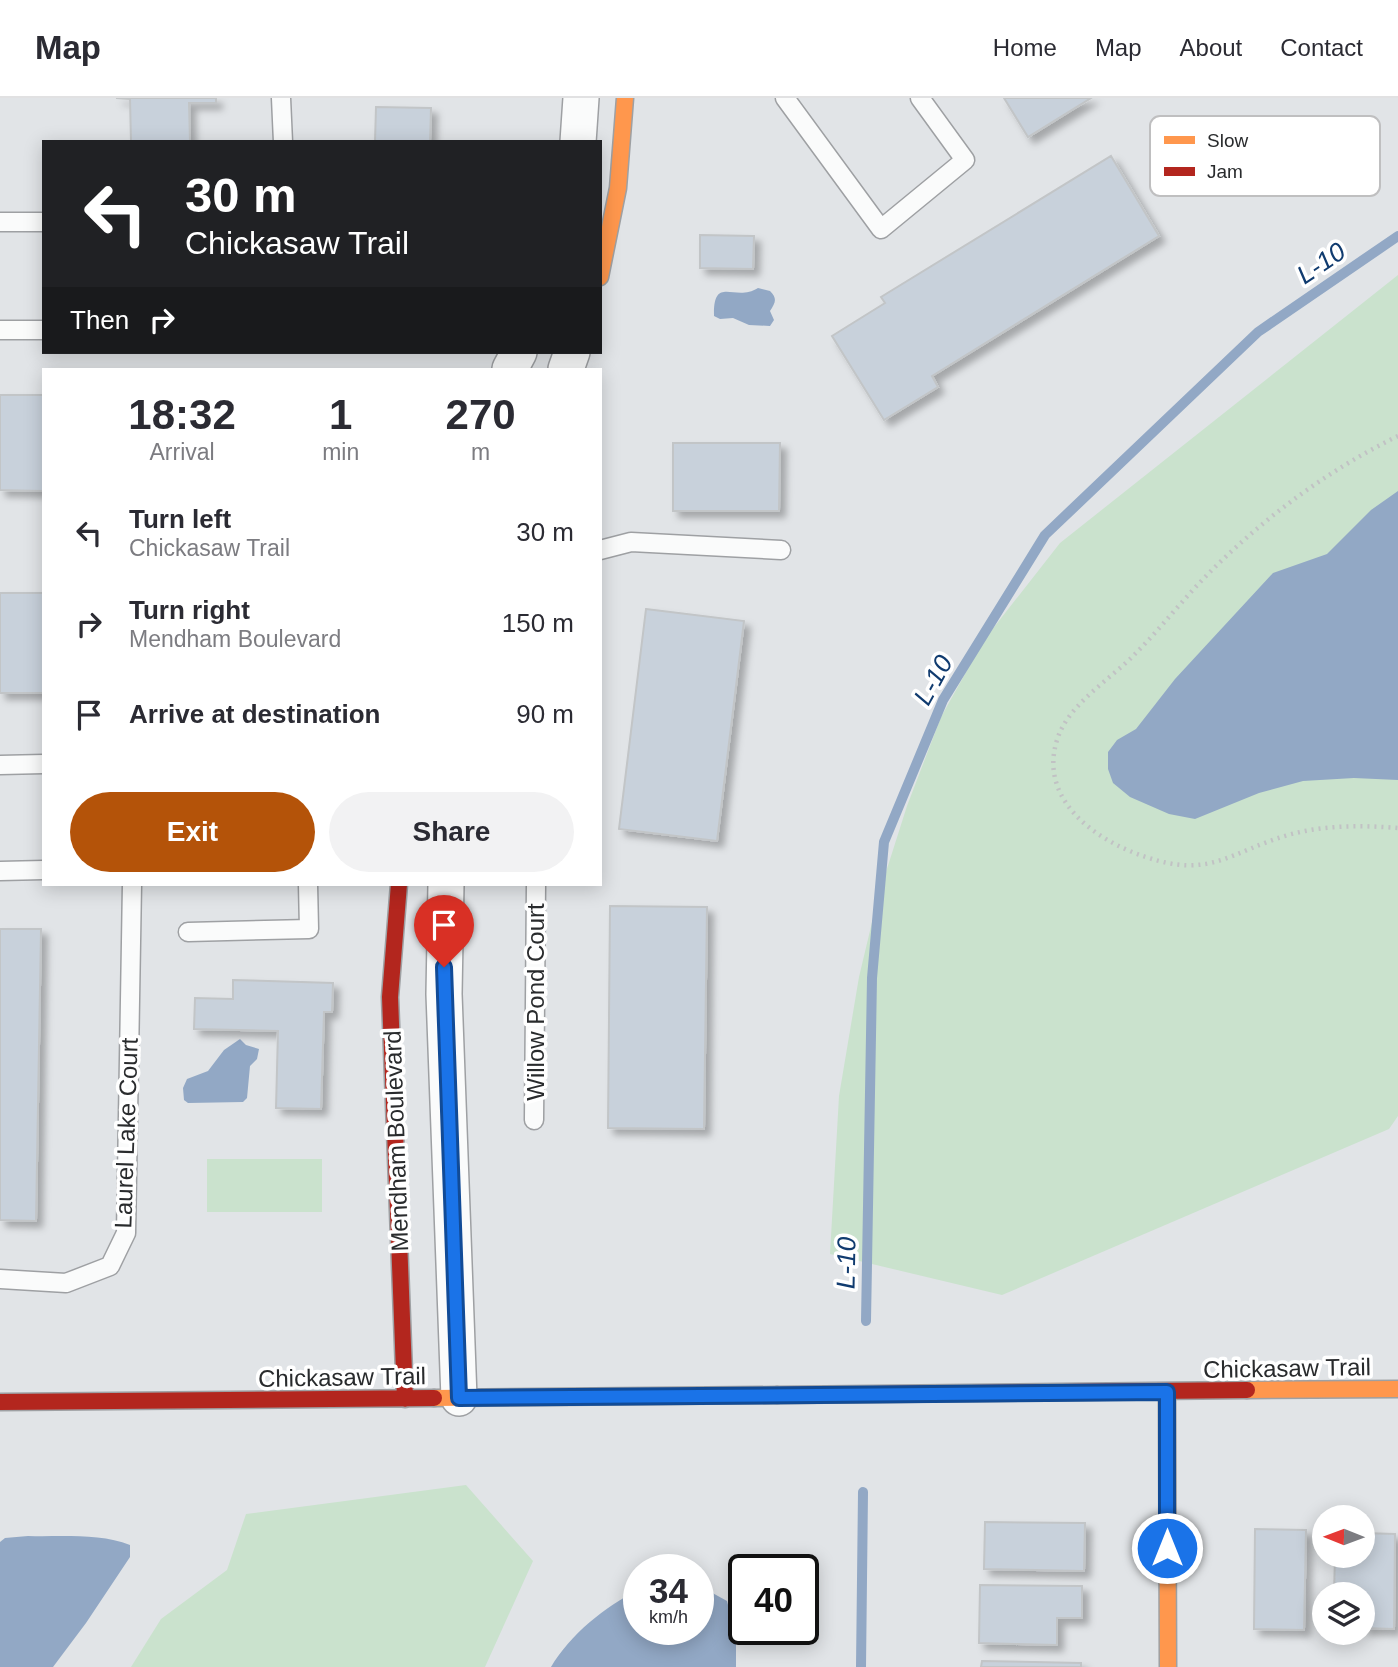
<!DOCTYPE html>
<style>
:root{--surface:#fff;--page:#f2f2f3;--text:#2b2b33;--muted:#7c7c81;--line:#e1e1e2;--accent:#b45309}
body{margin:0;font-family:Arial,sans-serif;background:var(--page);color:var(--text);height:100vh;display:flex;flex-direction:column;font-size:26px;white-space:nowrap}
*{box-sizing:border-box;margin:0}
p{font-size:23px;color:var(--muted)}
.icon{flex:none;width:38px;height:38px;fill:none;stroke:currentColor;stroke-width:2;stroke-linecap:round;stroke-linejoin:round}
.map{position:relative;flex:1;overflow:hidden}
.sheet{position:absolute;left:42px;top:270px;width:560px;height:518px;display:flex;flex-direction:column;background:var(--surface);border-radius:0px;box-shadow:0 4px 18px #0003}
.sheet>*{flex:none}
.guide{position:absolute;left:42px;top:42px;width:560px;height:214px;border-radius:0px;box-shadow:0 4px 18px #0003;background:#202124;color:#fff;overflow:hidden}
.needle{width:46px;rotate:271deg}
.controls{position:absolute;left:1312px;top:1407px;display:grid;gap:14px}
.controls a{display:grid;place-items:center;width:63px;height:63px;border-radius:50%;background:var(--surface);box-shadow:0 4px 18px #0003;font-size:35px}
.speed{position:absolute;left:623px;top:1456px;display:flex;gap:14px;font-size:35px;font-weight:700;text-align:center}
.speed>*{display:grid;place-content:center;width:91px;height:91px;border-radius:50%;background:var(--surface);box-shadow:0 4px 18px #0003;line-height:1}
.speed small{font-size:18px;font-weight:400}
.speed .limit{border:4px solid #111;border-radius:10px;background:#fff;color:#111}
.pin{position:absolute;display:grid;place-items:center;width:60px;height:60px;color:#fff;margin:-72px -30px;border-radius:50% 50% 50% 0;rotate:-45deg;box-shadow:0 0 7px #0007}
.pin .icon{rotate:45deg}
.me{position:absolute;width:77px;margin:-38px;rotate:0deg;stroke-linejoin:round;filter:drop-shadow(0 0 5px #0008)}
.turn{display:flex;align-items:center;gap:24px;height:147px;padding:0 28px;font-size:32px}
.turn .icon{width:91px;height:91px;stroke-width:2.5}
.turn b{display:block;font-size:49px;line-height:60px}
.then{display:flex;align-items:center;height:66px;padding:0 28px;background:#0003;gap:14px;font-size:26px}
.eta{display:flex;justify-content:space-evenly;align-items:center;height:119px;text-align:center}
.eta b{font-size:42px;font-weight:700;line-height:49px}
.action{display:flex;gap:14px;margin-top:auto;padding:14px 28px}
.action a{flex:1;height:80px;border-radius:42px;background:var(--accent);color:#fff;font-size:28px;font-weight:700;line-height:80px;text-align:center}
.action a+a{background:var(--page);color:var(--text)}
ul{padding:0;list-style:none}
li{display:flex;align-items:center;gap:21px;height:91px;padding:0 28px}
li div{flex:1}
li b{display:block;font-size:26px}
li em{font-style:normal}
header{display:flex;align-items:center;gap:42px;box-sizing:border-box;height:98px;padding:0 35px;background:var(--surface);border-bottom:2px solid var(--line)}
header strong{font-size:33px}
nav{display:flex;gap:38px;margin-inline-start:auto;font-size:24px}
.map>svg:first-child{display:block}
.green{fill:#cae2cd}
.water{fill:#92a8c5}
.lines{fill:none;stroke-linecap:round;stroke-linejoin:round}
.stream{stroke:#92a8c5;stroke-width:10}
.building{fill:#c8d1db;stroke:#c2c5c7;stroke-width:2;filter:url(#shadow)}
.lane-casing{stroke:#9ea0a3;stroke-width:21}
.street-casing{stroke:#9ea0a3;stroke-width:38}
.slow-casing{stroke:#9ea0a3;stroke-width:19}
.jam-casing{stroke:#9ea0a3;stroke-width:19}
.path{stroke:#c1c2c4;stroke-width:4.5;stroke-dasharray:2 5;stroke-linecap:butt}
.lane{stroke:#fafbfb;stroke-width:18}
.street{stroke:#fafbfb;stroke-width:35}
.slow{stroke:#ff974d;stroke-width:16}
.jam{stroke:#b3261e;stroke-width:16}
.route-casing{stroke:#114b97;stroke-width:18}
.route{stroke:#1a73e8;stroke-width:12}
.labels{text-anchor:middle;dominant-baseline:central;stroke-width:7;stroke-linejoin:round;paint-order:stroke}
.street-label{font-size:24px;fill:#292b2d;stroke:#fff}
.water-label{font-size:26px;font-style:italic;fill:#103b6f;stroke:#fff}
.key{fill:#fff;stroke:#bfbfc0;stroke-width:2}
.key-label{font-size:19px;fill:#292b2d}
</style>
<header>
<strong>Map</strong>
<nav><a>Home</a><a>Map</a><a>About</a><a>Contact</a></nav>
</header>
<div class="map">
<svg width="1398" height="1569" viewBox="0 0 1398 1569">
<defs>
<filter id="shadow"><feDropShadow dx="6" dy="6" stdDeviation="3.5" flood-color="#0004"/></filter>
</defs>
<rect width="100%" height="100%" fill="#e1e4e7"/>
<path class="green" d="M1398 177V1018L1389 1031 1002 1197 830 1156 839 998 859 879 878 799 907 708 941 619 984 542 1060 445Z
M207 1061H322V1114H207Z
M466 1387 533 1463 485 1569H131L161 1521 227 1472 246 1416Z"/>
<path class="water" d="M758 190 770 193C778 201 775 205 770 213L774 222 770 228 749 227 733 220 720 221 714 218C713 176 735 205 758 190Z
M1398 393V682L1354 680 1303 683 1259 695 1195 721 1169 716 1130 699 1113 685 1108 671V654L1117 642 1136 631 1175 581 1273 475 1327 456 1371 412Z
M240 941 246 947 259 951 257 961 250 968 247 1000 243 1004 188 1005 184 1002 183 990 187 981 208 973 224 952Z
M28 1438C60 1439 100 1435 130 1447V1459L86 1525 53 1569H0V1444L5 1440Z
M698 1487 727 1503 736 1538V1569H551C570 1537 605 1508 639 1492V1531H698Z"/>
<g class="lines">
<path class="stream" d="M866 1223 872 880 884 744 943 602 1045 437 1258 234 1398 138
M861 1569 863 1394"/>
</g>
<path class="building" d="M116 0H216V5H189L190 44H131L130 1Z
M1004 0H1091L1028 39Z
M376 9 431 10 430 44H375Z
M1111 58 1159 138 932 278 938 289 884 322 832 238 885 205 881 199Z
M700 137 754 138 753 171 700 170Z
M0 297H44L43 393 0 392Z
M673 345H780L779 413H673Z
M0 495H44V595H0Z
M646 511 744 523 717 743 619 731Z
M610 808 707 809 704 1031 608 1030Z
M0 831H41L36 1123 0 1122Z
M233 882 333 885 332 914H324L321 1011 276 1010 278 933 194 931 195 900 233 901Z
M985 1424 1085 1425 1084 1473 984 1471Z
M1255 1431 1306 1432 1304 1532 1254 1531Z
M1363 1435 1395 1436 1394 1531 1363 1530V1496H1334L1335 1458H1363Z
M980 1487 1082 1488V1520H1057V1547L979 1545Z
M982 1563 1081 1565V1569H981Z"/>
<g class="lines">
<g class="lane-casing">
<path id="lane" d="M281 0 283 44
M785 0 881 131 965 62 920 0
M0 124H44
M0 232H44
M600 452 631 444 781 452
M0 667 44 666
M0 773 44 772
M188 834 309 831 308 786
M534 1022 536 786
M0 1181 66 1185 110 1168 126 1135 132 786"/>
</g>
<g class="street-casing">
<path id="street" d="M578 44 581 0
M510 271 519 254
M566 271 572 254
M446 786 444 896 459 1300"/>
</g>
<g class="slow-casing">
<path id="slow" d="M600 179 618 90 625 0
M1247 1292 1398 1291
M1167 1294 1168 1569
M434 1300 777 1297"/>
</g>
<g class="jam-casing">
<path id="jam" d="M399 786 390 899 405 1301
M777 1297 1247 1292
M0 1304 434 1300"/>
</g>
<path class="path" d="M1398 338C1328 372 1265 419 1210 474 1184 500 1161 530 1135 556 1110 582 1068 606 1057 642 1038 702 1096 743 1146 759 1210 781 1230 754 1288 737 1324 727 1361 727 1398 730"/>
<use href="#lane" class="lane"/>
<use href="#street" class="street"/>
<use href="#slow" class="slow"/>
<use href="#jam" class="jam"/>
</g>
<g class="lines">
<g class="route-casing">
<path id="route" d="M444 869 459 1300 1167 1294V1450"/>
</g>
<use href="#route" class="route"/>
</g>
<g class="labels">
<g class="street-label">
<text transform="translate(535 904) rotate(-90)">Willow Pond Court</text>
<text transform="translate(126 1035) rotate(-88)">Laurel Lake Court</text>
<text transform="translate(396 1043) rotate(-92)">Mendham Boulevard</text>
<text transform="translate(1287 1270) rotate(-1)">Chickasaw Trail</text>
<text transform="translate(342 1279) rotate(-1)">Chickasaw Trail</text>
</g>
<g class="water-label">
<text transform="translate(1321 165) rotate(-34)">L-10</text>
<text transform="translate(933 582) rotate(-61)">L-10</text>
<text transform="translate(846 1165) rotate(-89)">L-10</text>
</g>
</g>
<rect x="1150" y="18" width="230" height="80" rx="10" class="key"/>
<rect x="1164" y="38" width="31" height="8" fill="#ff974d"/>
<rect x="1164" y="69" width="31" height="9" fill="#b3261e"/>
<g class="key-label">
<text x="1207" y="49">Slow</text>
<text x="1207" y="80">Jam</text>
</g>
</svg>
<div class="controls">
<a><svg class="needle" viewBox="-14 -14 28 28"><path d="M0-13l5 13h-10z" fill="#e53935"/><path d="M0 13l5-13h-10z" fill="#7c7c81"/></svg></a>
<a><svg class="icon" aria-label="layers" viewBox="0 0 24 24"><path d="M12 4l9 5-9 5-9-5zM3 14l9 5 9-5"/></svg></a>
</div>
<div class="speed"><div>34<small>km/h</small></div><div class="limit">40</div></div>
<div class="pin" style="left:444px;top:869px;background:#d93025"><svg class="icon" aria-label="arrive" viewBox="0 0 24 24"><path d="M6 21V4h12l-3 4 3 4H6"/></svg></div>
<svg class="me" style="left:1167px;top:1450px" viewBox="-20 -20 40 40"><circle r="17" fill="#1a73e8" stroke="#fff" stroke-width="3"/><path d="M0-11L8 9 0 5-8 9z" fill="#fff"/></svg>
<div class="guide">
<div class="turn"><svg class="icon" aria-label="left" viewBox="0 0 24 24"><path d="M17 20v-9H6M10 6l-5 5 5 5"/></svg><div><b>30 m</b>Chickasaw Trail</div></div>
<div class="then">Then<svg class="icon" aria-label="right" viewBox="0 0 24 24"><path d="M7 20v-9h11M14 6l5 5-5 5"/></svg></div>
</div>
<section class="sheet">
<div class="eta">
<div><b>18:32</b><p>Arrival</p></div>
<div><b>1</b><p>min</p></div>
<div><b>270</b><p>m</p></div>
</div>
<ul>
<li><svg class="icon" aria-label="left" viewBox="0 0 24 24"><path d="M17 20v-9H6M10 6l-5 5 5 5"/></svg><div><b>Turn left</b><p>Chickasaw Trail</p></div><em>30 m</em></li>
<li><svg class="icon" aria-label="right" viewBox="0 0 24 24"><path d="M7 20v-9h11M14 6l5 5-5 5"/></svg><div><b>Turn right</b><p>Mendham Boulevard</p></div><em>150 m</em></li>
<li><svg class="icon" aria-label="arrive" viewBox="0 0 24 24"><path d="M6 21V4h12l-3 4 3 4H6"/></svg><div><b>Arrive at destination</b></div><em>90 m</em></li>
</ul>
<div class="action"><a>Exit</a><a>Share</a></div>
</section>
</div>
